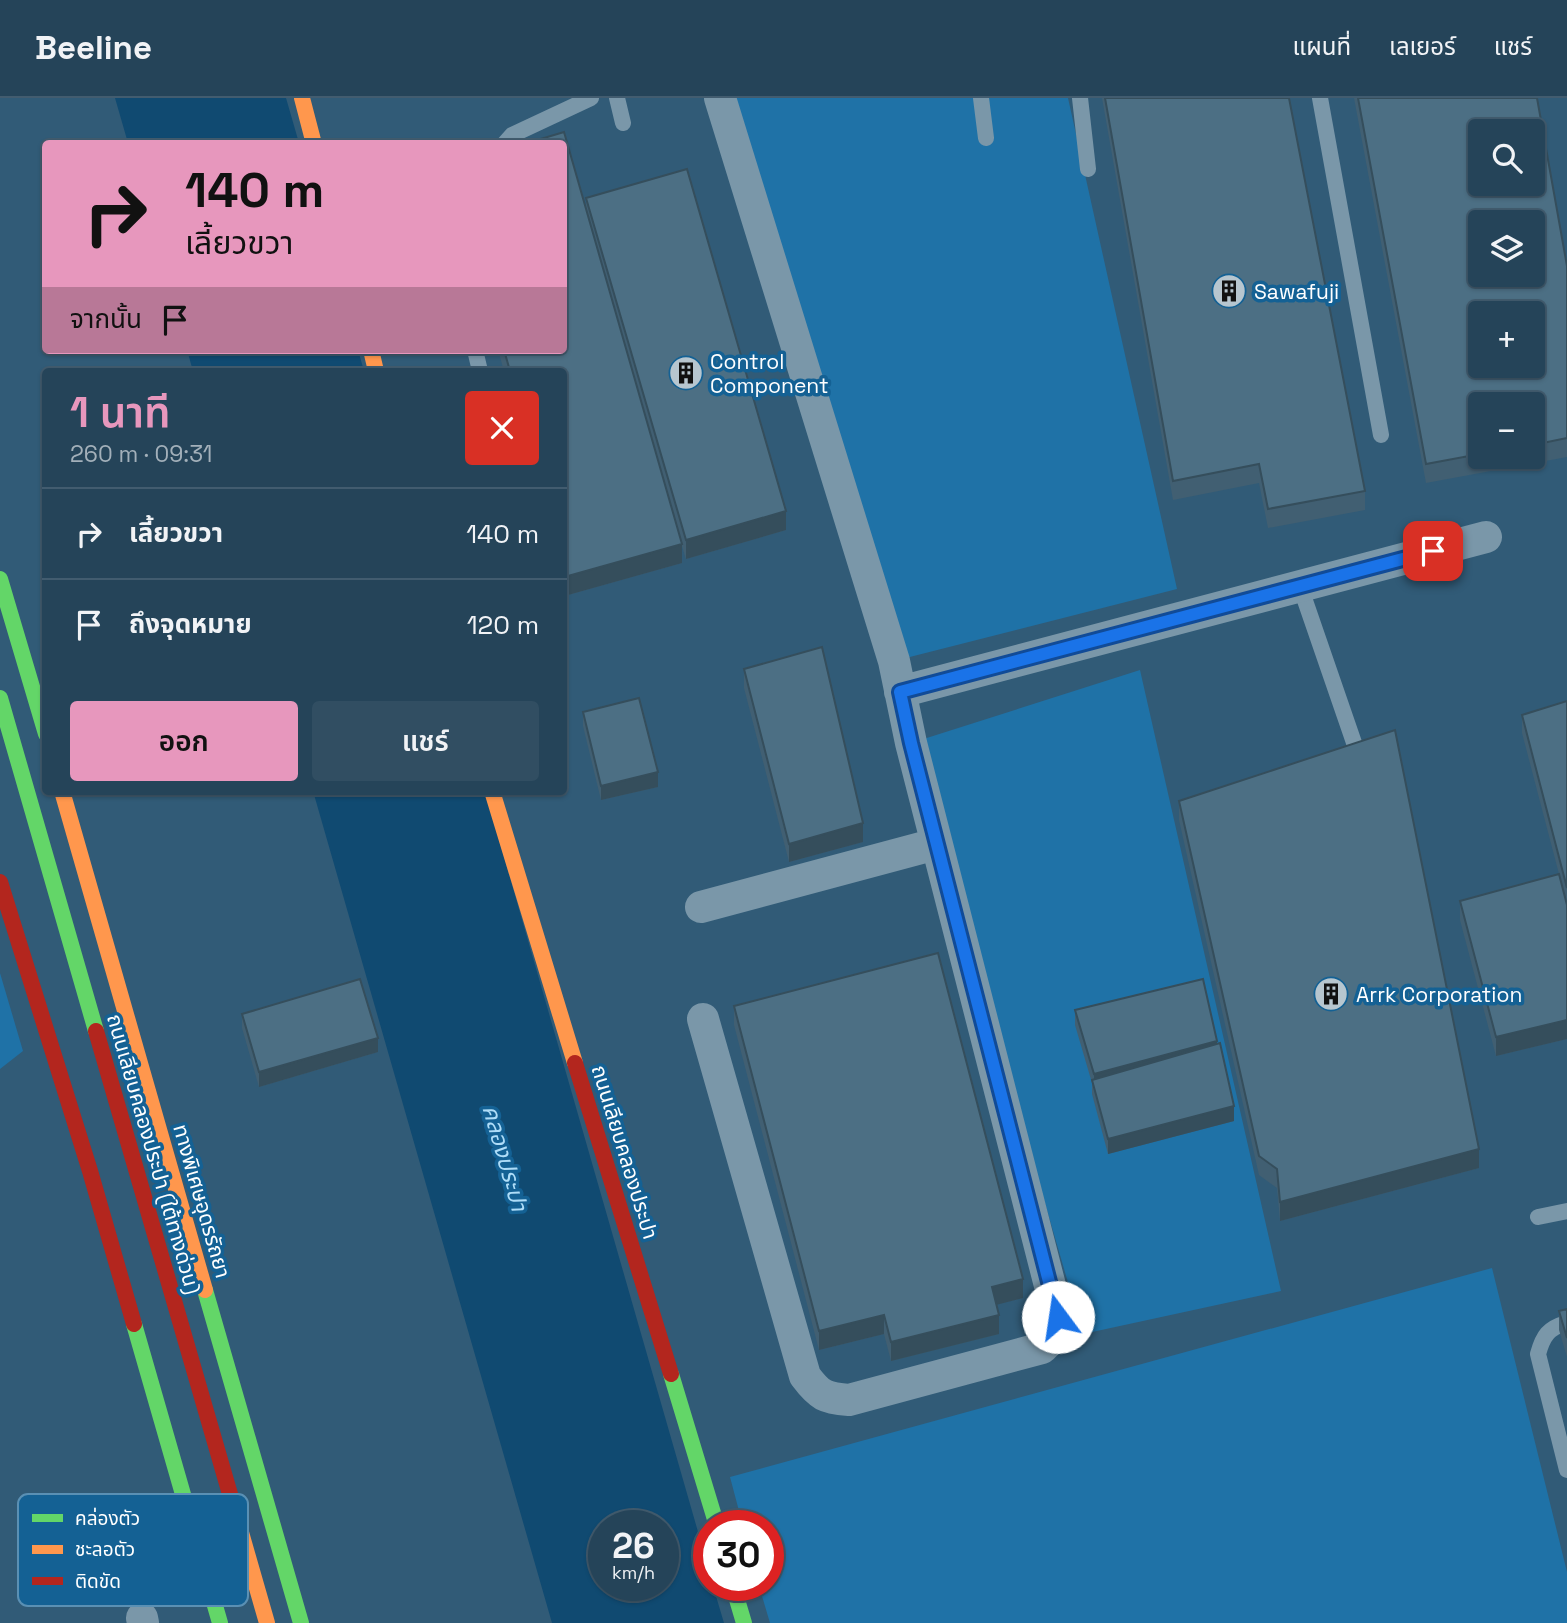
<!DOCTYPE html>
<html lang="th">
<meta charset="utf-8">
<style>
:root{--surface:#254459;--page:#314e62;--text:#f1f3f6;--muted:#a3b0ba;--line:#425c6f;--accent:#e797bd}
body{margin:0;font-family:"Space Grotesk","Noto Sans Thai",sans-serif;background:var(--page);color:var(--text);height:100vh;display:flex;flex-direction:column;font-size:26px;white-space:nowrap}
*{box-sizing:border-box;margin:0}
p{font-size:23px;color:var(--muted)}
.icon{flex:none;width:38px;height:38px;fill:none;stroke:currentColor;stroke-width:2;stroke-linecap:round;stroke-linejoin:round}
.map{position:relative;flex:1;overflow:hidden}
.sheet{position:absolute;left:42px;top:270px;width:525px;height:427px;display:flex;flex-direction:column;background:var(--surface);border-radius:7px;box-shadow:0 2px 5px #0004,0 0 0 2px var(--line)}
.sheet>*{flex:none}
.hud{position:absolute;left:42px;top:42px;width:525px;height:214px;border-radius:7px;box-shadow:0 2px 5px #0004,0 0 0 2px var(--line);background:#e797bd;color:#111;overflow:hidden}
.tools{position:absolute;left:1468px;top:21px;display:grid;gap:14px}
.tools a{display:grid;place-items:center;width:77px;height:77px;border-radius:7px;background:var(--surface);box-shadow:0 2px 5px #0004,0 0 0 2px var(--line);font-size:35px}
.speed{position:absolute;left:588px;top:1412px;display:flex;gap:14px;font-size:35px;font-weight:700;text-align:center}
.speed>*{display:grid;place-content:center;width:91px;height:91px;border-radius:50%;background:var(--surface);box-shadow:0 2px 5px #0004,0 0 0 2px var(--line);line-height:1}
.speed small{font-size:18px;font-weight:400}
.speed .limit{border:10px solid #d22;background:#fff;color:#111}
.pin{position:absolute;display:grid;place-items:center;width:60px;height:60px;color:#fff;margin:-30px;border-radius:14px;box-shadow:0 4px 10px #0006}
.me{position:absolute;width:77px;margin:-38px;rotate:346deg;stroke-linejoin:round;filter:drop-shadow(0 0 5px #0008)}
.turn{display:flex;align-items:center;gap:24px;height:147px;padding:0 28px;font-size:32px}
.turn .icon{width:91px;height:91px;stroke-width:2.5}
.turn b{display:block;font-size:49px;line-height:60px}
.then{display:flex;align-items:center;height:66px;padding:0 28px;background:#0003;gap:14px;font-size:26px}
.round{display:grid;place-items:center;flex:none;width:74px;height:74px;border-radius:7px;background:var(--page)}
.summary{display:flex;align-items:center;justify-content:space-between;height:119px;padding:0 28px}
h1{font-size:42px;font-weight:600;line-height:52px;color:var(--accent)}
.action{display:flex;gap:14px;margin-top:auto;padding:14px 28px}
.action a{flex:1;height:80px;border-radius:7px;background:var(--accent);color:#111;font-size:28px;font-weight:600;line-height:80px;text-align:center}
.action a+a{background:var(--page);color:var(--text)}
ul{padding:0;list-style:none}
li{display:flex;align-items:center;gap:21px;height:91px;padding:0 28px;border-top:2px solid var(--line)}
li div{flex:1}
li b{display:block;font-size:26px}
li em{font-style:normal}
header{display:flex;align-items:center;gap:42px;box-sizing:border-box;height:98px;padding:0 35px;background:var(--surface);border-bottom:2px solid var(--line)}
header strong{font-size:33px}
nav{display:flex;gap:38px;margin-inline-start:auto;font-size:24px}
.map>svg:first-child{display:block}
.green{fill:#1f72a7}
.water{fill:#104a71;fill-rule:evenodd}
.lines{fill:none;stroke-linecap:round;stroke-linejoin:round}
.lane{stroke:#7a97a9;stroke-width:16}
.street{stroke:#7a97a9;stroke-width:32}
.fast{stroke:#63d668;stroke-width:16}
.slow{stroke:#ff974d;stroke-width:16}
.jam{stroke:#b3261e;stroke-width:16}
.wall{fill:#415f72;fill-rule:evenodd}
.shaded-wall{fill:#354e5c}
.building{fill:#4c6f84;stroke:#354e5c;stroke-width:2;fill-rule:evenodd}
.route-casing{stroke:#114b97;stroke-width:18}
.route{stroke:#1a73e8;stroke-width:12}
.labels{text-anchor:middle;dominant-baseline:central;stroke-width:7;stroke-linejoin:round;paint-order:stroke}
.poi-label{font-size:21px;fill:#fff;stroke:#146194;text-anchor:start}
.street-label{font-size:21px;fill:#fff;stroke:#146194}
.water-label{font-size:23px;font-style:italic;fill:#afddf8;stroke:#146194}
.key{fill:#146194;stroke:#5a90b4;stroke-width:2}
.key-label{font-size:19px;fill:#fff}
</style>
<header>
<strong>Beeline</strong>
<nav><a>แผนที่</a><a>เลเยอร์</a><a>แชร์</a></nav>
</header>
<div class="map">
<svg width="1567" height="1525" viewBox="0 0 1567 1525">
<rect width="100%" height="100%" fill="#315b77"/>
<path class="green" d="M720 0H1068L1177 491 894 563Z
M1140 572 1281 1193 1083 1236 911 645Z
M0 875 23 953 0 971Z
M1492 1170 1567 1474V1525H770L759 1488H768V1428H743L730 1379Z"/>
<path class="water" d="M115 0H286L299 45H128Z
M187 252H358L364 273H193Z
M313 693H485L709 1472V1488H713L724 1525H552ZM604 1428H663V1488H604Z"/>
<g class="lines">
<path class="lane" d="M617 0 623 25
M981 0 986 40
M1080 0 1088 71
M1320 0 1381 337
M504 46 512 37 591 0
M475 252 480 273
M1300 488 1361 665
M1538 1119 1567 1113
M1567 1225C1548 1230 1543 1238 1538 1256L1567 1372"/>
<path class="street" d="M900 594 1486 439
M701 809 936 746
M703 921 805 1278C820 1298 825 1300 849 1302L1042 1250 1055 1237 1058 1219 911 645 894 563 720 0
M142 1520 143 1525"/>
<path class="fast" d="M0 481 46 636
M0 600 96 933
M205 1192 301 1525
M134 1226 220 1525
M671 1276 717 1428
M733 1488 744 1525"/>
<path class="slow" d="M302 0 314 46
M371 252 376 273
M62 693 205 1192
M492 693 575 965
M234 1410 267 1525"/>
<path class="jam" d="M0 784 90 1073 134 1226
M96 933 234 1410
M575 965 671 1276"/>
</g>
<path class="wall" d="M1102 0H1289L1365 393V412L1268 430 1259 385 1173 402Z
M1354 0H1537L1567 168V359L1426 385ZM1480 306H1533V359H1480Z
M586 100 786 432 686 461 682 448V465L568 497 564 481V273H504L498 252H564L586 111Z
M744 571 863 744 789 764 744 590Z
M1567 603V941L1496 958 1460 822V803L1559 776 1522 635V617Z
M583 614 658 689 601 702 583 628Z
M1179 703 1479 1070 1280 1123 1277 1090 1259 1077 1179 722Z
M734 908 1023 1200 997 1206 999 1236 891 1263 884 1236 819 1252 734 927Z
M1075 912 1217 946 1234 1023 1108 1056 1092 996V985L1075 927Z
M242 916 378 954 259 989 242 930Z
M1567 1211V1259L1559 1232V1213Z"/>
<path class="shaded-wall" d="M786 413V432L686 461V442Z
M682 446V465L568 497V478Z
M658 674V689L601 702V688Z
M863 725V744L789 764V746Z
M1567 922V941L1496 958V939Z
M378 940V954L259 989V974Z
M1217 943V957L1094 990V976Z
M1234 1008V1023L1108 1056V1041Z
M1479 1051V1070L1280 1123V1104Z
M1023 1181V1200L992 1208V1189Z
M884 1217V1236L819 1252V1233Z
M999 1217V1236L891 1263V1244Z"/>
<path class="building" d="M1105 0H1289L1365 393 1268 411 1259 366 1173 383Z
M1358 0H1537L1567 168V340L1533 347V306H1480V356L1426 366ZM1480 33H1533V86H1480ZM1480 124H1533V177H1480ZM1480 215H1533V268H1480Z
M564 34 682 446 568 478 564 462V273H510L504 252H564V46H524Z
M687 71 786 413 686 442 586 100Z
M822 549 863 725 789 746 744 571Z
M639 600 658 674 601 688 583 614Z
M1567 603V790L1522 617Z
M1395 632 1479 1051 1280 1104 1277 1071 1259 1058 1179 703Z
M1559 776 1567 807V922L1496 939 1460 803Z
M938 855 1023 1181 992 1189 999 1217 891 1244 884 1217 819 1233 734 908Z
M360 881 378 940 259 974 242 916Z
M1203 881 1217 943 1094 976 1075 912Z
M1220 945 1234 1008 1108 1041 1092 982Z
M1567 1211V1240L1559 1213Z"/>
<g class="lines">
<g class="route-casing">
<path id="route" d="M1058 1219 911 645 900 594 1433 453"/>
</g>
<use href="#route" class="route"/>
</g>
<defs>
<g id="building-disc" transform="scale(1.75)"><circle r="9.5" fill="#b7c6cf" stroke="#146194"/><path d="M-4-6H4V6H1V3H-1V6H-4ZM-2.5-4.3h1.7v1.8h-1.7ZM.8-4.3h1.7v1.8H.8ZM-2.5-1h1.7V.8h-1.7ZM.8-1h1.7V.8H.8Z" fill="#111"/></g>
</defs>
<g fill-rule="evenodd">
<use href="#building-disc" x="1229" y="193"/>
<use href="#building-disc" x="686" y="275"/>
<use href="#building-disc" x="1331" y="896"/>
</g>
<g class="labels">
<g class="poi-label">
<text x="1254" y="193">Sawafuji</text>
<text x="710" y="263">Control<tspan x="710" dy="24">Component</tspan></text>
<text x="1356" y="896">Arrk Corporation</text>
</g>
<g class="street-label">
<text transform="translate(625 1054) rotate(73)">ถนนเลียบคลองประปา</text>
<text transform="translate(154 1056) rotate(74)">ถนนเลียบคลองประปา (ใต้ทางด่วน)</text>
<text transform="translate(202 1103) rotate(74)">ทางพิเศษอุดรรัถยา</text>
</g>
<g class="water-label">
<text transform="translate(505 1060) rotate(74)">คลองประปา</text>
</g>
</g>
<rect x="18" y="1396" width="230" height="112" rx="10" class="key"/>
<rect x="32" y="1416" width="31" height="8" fill="#63d668"/>
<rect x="32" y="1447" width="31" height="9" fill="#ff974d"/>
<rect x="32" y="1479" width="31" height="8" fill="#b3261e"/>
<g class="key-label">
<text x="75" y="1427">คล่องตัว</text>
<text x="75" y="1458">ชะลอตัว</text>
<text x="75" y="1490">ติดขัด</text>
</g>
</svg>
<div class="tools">
<a><svg class="icon" aria-label="search" viewBox="0 0 24 24"><circle cx="10" cy="10" r="6"/><path d="M15 15l6 6"/></svg></a>
<a><svg class="icon" aria-label="layers" viewBox="0 0 24 24"><path d="M12 4l9 5-9 5-9-5zM3 14l9 5 9-5"/></svg></a>
<a>+</a>
<a>−</a>
</div>
<div class="speed"><div>26<small>km/h</small></div><div class="limit">30</div></div>
<div class="pin" style="left:1433px;top:453px;background:#d93025"><svg class="icon" aria-label="arrive" viewBox="0 0 24 24"><path d="M6 21V4h12l-3 4 3 4H6"/></svg></div>
<svg class="me" style="left:1058px;top:1219px" viewBox="-20 -20 40 40"><circle r="19" fill="#fff"/><path d="M0-13L10 11 0 6-10 11z" fill="#1a73e8"/></svg>
<div class="hud">
<div class="turn"><svg class="icon" aria-label="right" viewBox="0 0 24 24"><path d="M7 20v-9h11M14 6l5 5-5 5"/></svg><div><b>140 m</b>เลี้ยวขวา</div></div>
<div class="then">จากนั้น<svg class="icon" aria-label="arrive" viewBox="0 0 24 24"><path d="M6 21V4h12l-3 4 3 4H6"/></svg></div>
</div>
<section class="sheet">
<div class="summary"><div><h1>1 นาที</h1><p>260 m · 09:31</p></div><a class="round" style="background:#d93025;color:#fff"><svg class="icon" aria-label="close" viewBox="0 0 24 24"><path d="M6 6l12 12M18 6L6 18"/></svg></a></div>
<ul>
<li><svg class="icon" aria-label="right" viewBox="0 0 24 24"><path d="M7 20v-9h11M14 6l5 5-5 5"/></svg><div><b>เลี้ยวขวา</b></div><em>140 m</em></li>
<li><svg class="icon" aria-label="arrive" viewBox="0 0 24 24"><path d="M6 21V4h12l-3 4 3 4H6"/></svg><div><b>ถึงจุดหมาย</b></div><em>120 m</em></li>
</ul>
<div class="action"><a>ออก</a><a>แชร์</a></div>
</section>
</div>
